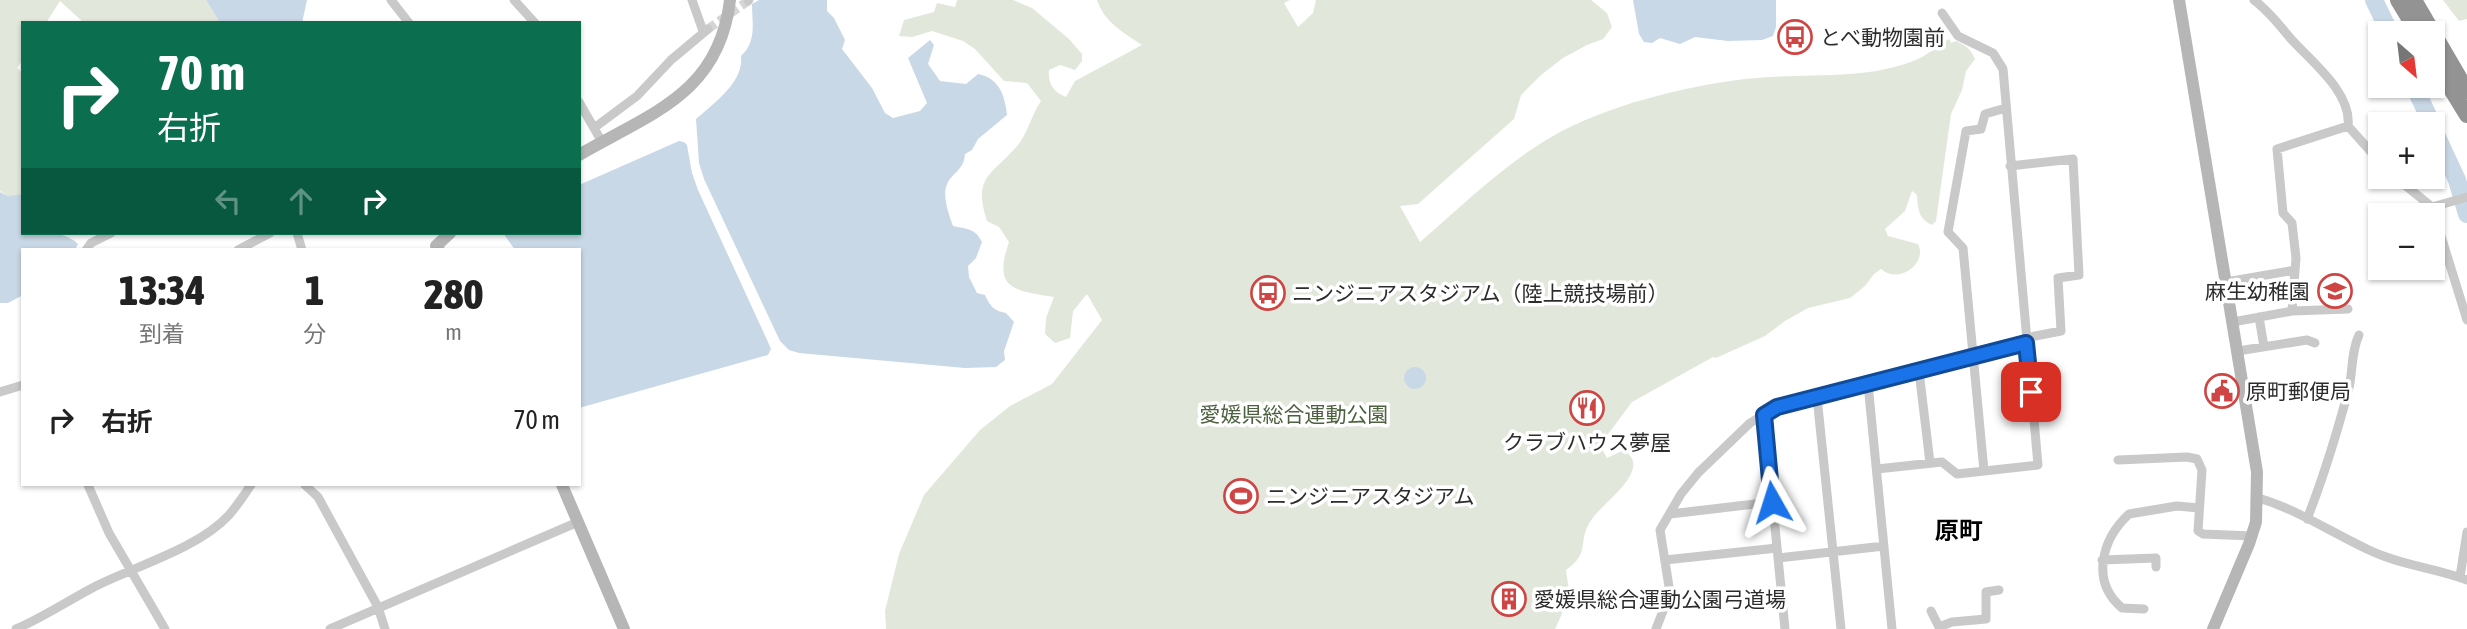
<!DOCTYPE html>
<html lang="ja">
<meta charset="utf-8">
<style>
:root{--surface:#fff;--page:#f2f2f2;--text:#222;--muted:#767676}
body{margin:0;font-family:"Asap Condensed","Noto Sans JP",sans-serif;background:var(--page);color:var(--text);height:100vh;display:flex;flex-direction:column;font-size:26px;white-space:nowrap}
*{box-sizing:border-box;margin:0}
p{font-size:23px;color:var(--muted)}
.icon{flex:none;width:38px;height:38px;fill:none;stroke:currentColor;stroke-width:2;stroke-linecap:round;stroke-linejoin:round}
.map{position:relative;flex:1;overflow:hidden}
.sheet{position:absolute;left:21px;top:248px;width:560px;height:238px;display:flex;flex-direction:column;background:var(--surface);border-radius:0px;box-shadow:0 2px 5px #0004}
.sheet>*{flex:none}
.banner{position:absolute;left:21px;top:21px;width:560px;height:214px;border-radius:0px;box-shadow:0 2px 5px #0004;background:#0b6e4f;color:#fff;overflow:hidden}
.needle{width:46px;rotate:152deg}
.buttons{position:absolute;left:2368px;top:21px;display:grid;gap:14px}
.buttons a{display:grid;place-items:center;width:77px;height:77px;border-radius:0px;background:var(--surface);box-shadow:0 2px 5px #0004;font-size:35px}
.pin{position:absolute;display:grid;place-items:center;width:60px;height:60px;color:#fff;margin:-30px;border-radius:14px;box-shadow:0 4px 10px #0006}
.me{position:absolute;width:77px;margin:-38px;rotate:354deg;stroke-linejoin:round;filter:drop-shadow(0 0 5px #0008)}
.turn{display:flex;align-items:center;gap:24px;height:147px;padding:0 21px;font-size:32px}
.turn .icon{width:91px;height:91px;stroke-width:2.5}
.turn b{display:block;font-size:49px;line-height:60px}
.lanes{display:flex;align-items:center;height:66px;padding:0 21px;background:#0003;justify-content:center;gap:35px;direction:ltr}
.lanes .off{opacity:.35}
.eta{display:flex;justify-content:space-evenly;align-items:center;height:119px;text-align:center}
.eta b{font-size:42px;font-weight:800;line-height:49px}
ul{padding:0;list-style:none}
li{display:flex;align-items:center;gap:21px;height:105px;padding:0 21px}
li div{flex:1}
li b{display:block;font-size:26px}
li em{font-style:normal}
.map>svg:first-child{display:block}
.green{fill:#e1e8db}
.water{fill:#c9d8e6}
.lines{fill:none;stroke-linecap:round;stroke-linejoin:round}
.river{stroke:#c9d8e6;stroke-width:18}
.street-tunnel{stroke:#d5d5d5;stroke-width:9;stroke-dasharray:9 4.5;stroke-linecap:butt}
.street{stroke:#c9c9c9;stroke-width:9}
.secondary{stroke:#b6b6b6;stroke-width:12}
.highway{stroke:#939393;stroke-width:16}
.route-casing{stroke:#114b97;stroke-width:18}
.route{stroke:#1a73e8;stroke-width:12}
.labels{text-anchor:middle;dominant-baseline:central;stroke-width:7;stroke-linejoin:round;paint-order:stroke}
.poi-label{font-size:21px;fill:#2c2c2c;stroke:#fff;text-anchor:start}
.park-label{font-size:21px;fill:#4c613f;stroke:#fff}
.quarter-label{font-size:24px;font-weight:bold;fill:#000;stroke:#fff}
</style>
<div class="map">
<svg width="2467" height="629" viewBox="0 0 2467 629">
<rect width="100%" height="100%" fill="#fff"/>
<path class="green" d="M0 0H206L220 23H84L60 1 46 23H23V59L17 68 23 73V195L8 196 0 191Z
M957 0H1013L1032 8 1069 39 1082 54V61L1075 70 1060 65 1049 70C1048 84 1053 92 1066 97L1075 81 1142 45C1124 33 1104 22 1097 0H1290L1284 3 1298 27 1313 13 1316 0H1591L1607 13 1612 27 1603 39 1587 45 1563 58 1541 75 1521 95 1514 119 1418 204 1400 206 1420 242C1462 206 1504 164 1553 136 1605 106 1685 86 1745 79 1801 72 1865 82 1918 59 1929 54 1939 45 1949 39L1951 43 1956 41C1965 45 1971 49 1975 59L1966 71 1962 90 1951 114 1936 221 1932 225C1918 219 1918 208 1917 195L1912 191 1905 211 1885 229 1888 236 1918 244C1928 263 1899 285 1881 269L1874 274 1865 286 1850 298 1808 308 1785 321 1765 336 1716 358 1713 357 1632 402 1600 445 1607 458 1624 450C1630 455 1635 460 1633 468 1629 486 1603 504 1592 519 1576 541 1592 552 1566 570L1569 591 1567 603 1555 629H886L885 611 899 554 924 495 980 430 1010 406 1052 384 1102 320 1087 294 1073 311 1070 338 1055 343 1045 334 1046 318 1054 297C1012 290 993 289 1009 242L999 227 987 221C972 175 993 175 1018 145 1027 134 1032 114 1041 101L1027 83 1004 81 975 49 963 41 932 31 912 37 899 36 904 20 934 12 937 3 955 7Z
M2443 0H2467V19L2459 21Z"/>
<path class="water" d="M206 0H307L302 23H220Z
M759 0H827V11L834 18 845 40 842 49 872 88 885 113 893 118 920 111 927 103 908 58 930 40 934 45 928 64 940 81 966 84 978 74C999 78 1005 95 1007 115L978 139 972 150 965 154C964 169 955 171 948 182 941 194 949 215 953 226 967 229 975 228 982 242L976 258 968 266 969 277 977 293 985 295C990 306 994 311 1006 313L1014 322 1004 351 1005 360 996 367 965 368 799 353 789 350 780 341 704 179 699 163 696 119C714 103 744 82 741 56 757 41 752 24 752 4Z
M1633 0H1776V27L1773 36 1762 40 1728 41 1695 37 1680 44 1660 38 1652 43 1644 42 1639 34Z
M679 141 684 142 687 145 692 173 698 190 768 342 771 349 768 355 579 408V250H515L503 233H579V185Z
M0 192 8 196 22 194 23 195V233C41 233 65 230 78 244L75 250H23V295L8 303H0Z
M1404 378a11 11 0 1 1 22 0a11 11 0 1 1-22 0Z"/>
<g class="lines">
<path class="river" d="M2374 0 2390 33
M2414 86 2432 124
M2432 126 2457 180 2467 214"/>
<path class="street-tunnel" d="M708 29 748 1"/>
<path class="street" d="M391 0 409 23
M514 0 535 23
M692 0 703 31
M2254 0C2269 11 2280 26 2292 40 2312 62 2352 93 2348 126
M748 1 749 0
M579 102 602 142
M594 128 637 96 671 60 708 29
M2010 166 2073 159 2079 275 2058 278 2061 331 2025 338
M2395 177 2432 207
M2467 197 2432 207 2467 320
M297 233 302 250
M86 250 91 243 111 233
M238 250 270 233
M2226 282 2295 270
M2292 311 2348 309
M2259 317 2264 347
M2233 322 2292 311 2296 258 2292 223 2283 213 2277 149 2348 126 2380 162
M2238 351 2307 340 2315 343
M1919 371 1930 463
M1868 384 1892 629
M0 392 23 385
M1817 397 1841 629
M1764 415 1785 629
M2118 460 2187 457 2197 459 2202 470 2198 531 2203 534 2252 536
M1877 469 1942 462 1957 474 2038 465 2003 69 1993 53 1958 36 1942 13
M1984 471 1963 248 1948 232 1966 131 1981 129 1985 114 2006 108
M88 485 109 533 165 629
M305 485 318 497 378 607 385 629
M2258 498C2297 509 2332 533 2369 550 2400 565 2435 568 2467 580
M1670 514 1772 502
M2307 519C2324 476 2337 433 2349 388 2353 370 2351 352 2359 335
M1778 558 1884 546
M1665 560 1777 548
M2102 560 2156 558V567
M2460 577 2467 532
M1665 606 1781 594
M2144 609 2122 608C2090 581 2102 539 2129 514L2177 506 2199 508
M1931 611 1940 629
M1939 627 1952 622 1986 619V592L1999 590
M16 629C44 617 69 600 96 586 136 566 199 548 229 515 237 506 244 495 251 485
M330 629 578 522
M1656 629 1670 593 1660 530 1681 494 1698 473 1750 423 1777 407 2026 343"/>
<path class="secondary" d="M2179 0 2257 472 2256 522 2249 544 2213 629
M579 155C651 113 719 94 730 0
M439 250 436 246 450 233
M562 485 624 629"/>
<path class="highway" d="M2398 0 2418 33
M2414 0 2467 91
M2432 58 2467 115"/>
</g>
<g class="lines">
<g class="route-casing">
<path id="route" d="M1772 502 1764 415 1777 407 2026 343 2031 392"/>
</g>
<use href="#route" class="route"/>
</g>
<defs>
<g id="bus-ring" transform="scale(1.75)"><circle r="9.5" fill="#fff" stroke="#ce4543" stroke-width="1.5"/><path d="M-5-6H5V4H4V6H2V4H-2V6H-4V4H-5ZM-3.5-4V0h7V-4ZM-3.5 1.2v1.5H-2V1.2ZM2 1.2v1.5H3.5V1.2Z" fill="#ce4543"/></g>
<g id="school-ring" transform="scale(1.75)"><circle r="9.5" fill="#fff" stroke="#ce4543" stroke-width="1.5"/><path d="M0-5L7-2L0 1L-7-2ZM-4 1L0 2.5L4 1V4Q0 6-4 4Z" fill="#ce4543"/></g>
<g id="civic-ring" transform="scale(1.75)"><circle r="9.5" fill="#fff" stroke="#ce4543" stroke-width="1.5"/><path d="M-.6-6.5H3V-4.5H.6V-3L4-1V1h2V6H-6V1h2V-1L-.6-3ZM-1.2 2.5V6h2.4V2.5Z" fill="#ce4543"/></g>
<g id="restaurant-ring" transform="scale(1.75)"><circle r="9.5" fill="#fff" stroke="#ce4543" stroke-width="1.5"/><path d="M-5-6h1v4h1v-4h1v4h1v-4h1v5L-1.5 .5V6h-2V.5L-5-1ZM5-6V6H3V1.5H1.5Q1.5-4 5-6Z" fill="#ce4543"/></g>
<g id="stadium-ring" transform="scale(1.75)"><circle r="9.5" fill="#fff" stroke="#ce4543" stroke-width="1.5"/><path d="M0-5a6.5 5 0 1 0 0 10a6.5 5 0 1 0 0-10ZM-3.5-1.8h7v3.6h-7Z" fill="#ce4543"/></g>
<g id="building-ring" transform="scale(1.75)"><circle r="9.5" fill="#fff" stroke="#ce4543" stroke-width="1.5"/><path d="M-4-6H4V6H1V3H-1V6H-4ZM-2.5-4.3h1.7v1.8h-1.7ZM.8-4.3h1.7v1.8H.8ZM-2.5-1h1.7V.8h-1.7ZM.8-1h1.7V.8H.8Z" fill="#ce4543"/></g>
</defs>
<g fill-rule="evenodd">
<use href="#bus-ring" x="1795" y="37"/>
<use href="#school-ring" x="2335" y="291"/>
<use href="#bus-ring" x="1268" y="293"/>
<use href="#civic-ring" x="2222" y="391"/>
<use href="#restaurant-ring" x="1587" y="408"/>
<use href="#stadium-ring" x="1241" y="496"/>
<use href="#building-ring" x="1509" y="599"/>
</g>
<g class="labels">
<g class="poi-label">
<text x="1820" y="37">とべ動物園前</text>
<text x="2310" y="291" text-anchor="end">麻生幼稚園</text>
<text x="1292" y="293">ニンジニアスタジアム（陸上競技場前）</text>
<text x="2246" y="391">原町郵便局</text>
<text x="1587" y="442" text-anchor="middle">クラブハウス夢屋</text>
<text x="1266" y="496">ニンジニアスタジアム</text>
<text x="1534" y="599">愛媛県総合運動公園弓道場</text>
</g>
<g class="park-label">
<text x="1294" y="414">愛媛県総合運動公園</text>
</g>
<g class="quarter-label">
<text x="1959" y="530">原町</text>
</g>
</g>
</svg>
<div class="buttons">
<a><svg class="needle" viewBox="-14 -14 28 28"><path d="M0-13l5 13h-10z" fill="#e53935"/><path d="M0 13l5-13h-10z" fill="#767676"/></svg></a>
<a>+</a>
<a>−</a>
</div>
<div class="pin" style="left:2031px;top:392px;background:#d93025"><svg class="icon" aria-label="arrive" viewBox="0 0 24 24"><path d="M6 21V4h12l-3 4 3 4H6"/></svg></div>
<svg class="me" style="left:1772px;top:502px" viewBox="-20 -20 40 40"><path d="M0-17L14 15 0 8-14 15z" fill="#1a73e8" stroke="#fff" stroke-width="4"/></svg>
<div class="banner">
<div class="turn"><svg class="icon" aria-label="right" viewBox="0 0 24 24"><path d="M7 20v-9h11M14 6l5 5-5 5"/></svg><div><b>70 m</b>右折</div></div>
<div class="lanes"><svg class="icon off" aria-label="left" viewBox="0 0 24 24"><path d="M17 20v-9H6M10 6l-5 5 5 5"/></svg><svg class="icon off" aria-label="ahead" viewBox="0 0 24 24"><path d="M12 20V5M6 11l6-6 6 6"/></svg><svg class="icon" aria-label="right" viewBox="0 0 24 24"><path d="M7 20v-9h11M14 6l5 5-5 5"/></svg></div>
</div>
<section class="sheet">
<div class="eta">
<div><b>13:34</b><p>到着</p></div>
<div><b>1</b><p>分</p></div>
<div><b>280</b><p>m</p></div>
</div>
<ul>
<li><svg class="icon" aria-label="right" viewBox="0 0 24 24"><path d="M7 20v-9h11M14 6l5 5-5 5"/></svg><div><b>右折</b></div><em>70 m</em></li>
</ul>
</section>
</div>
